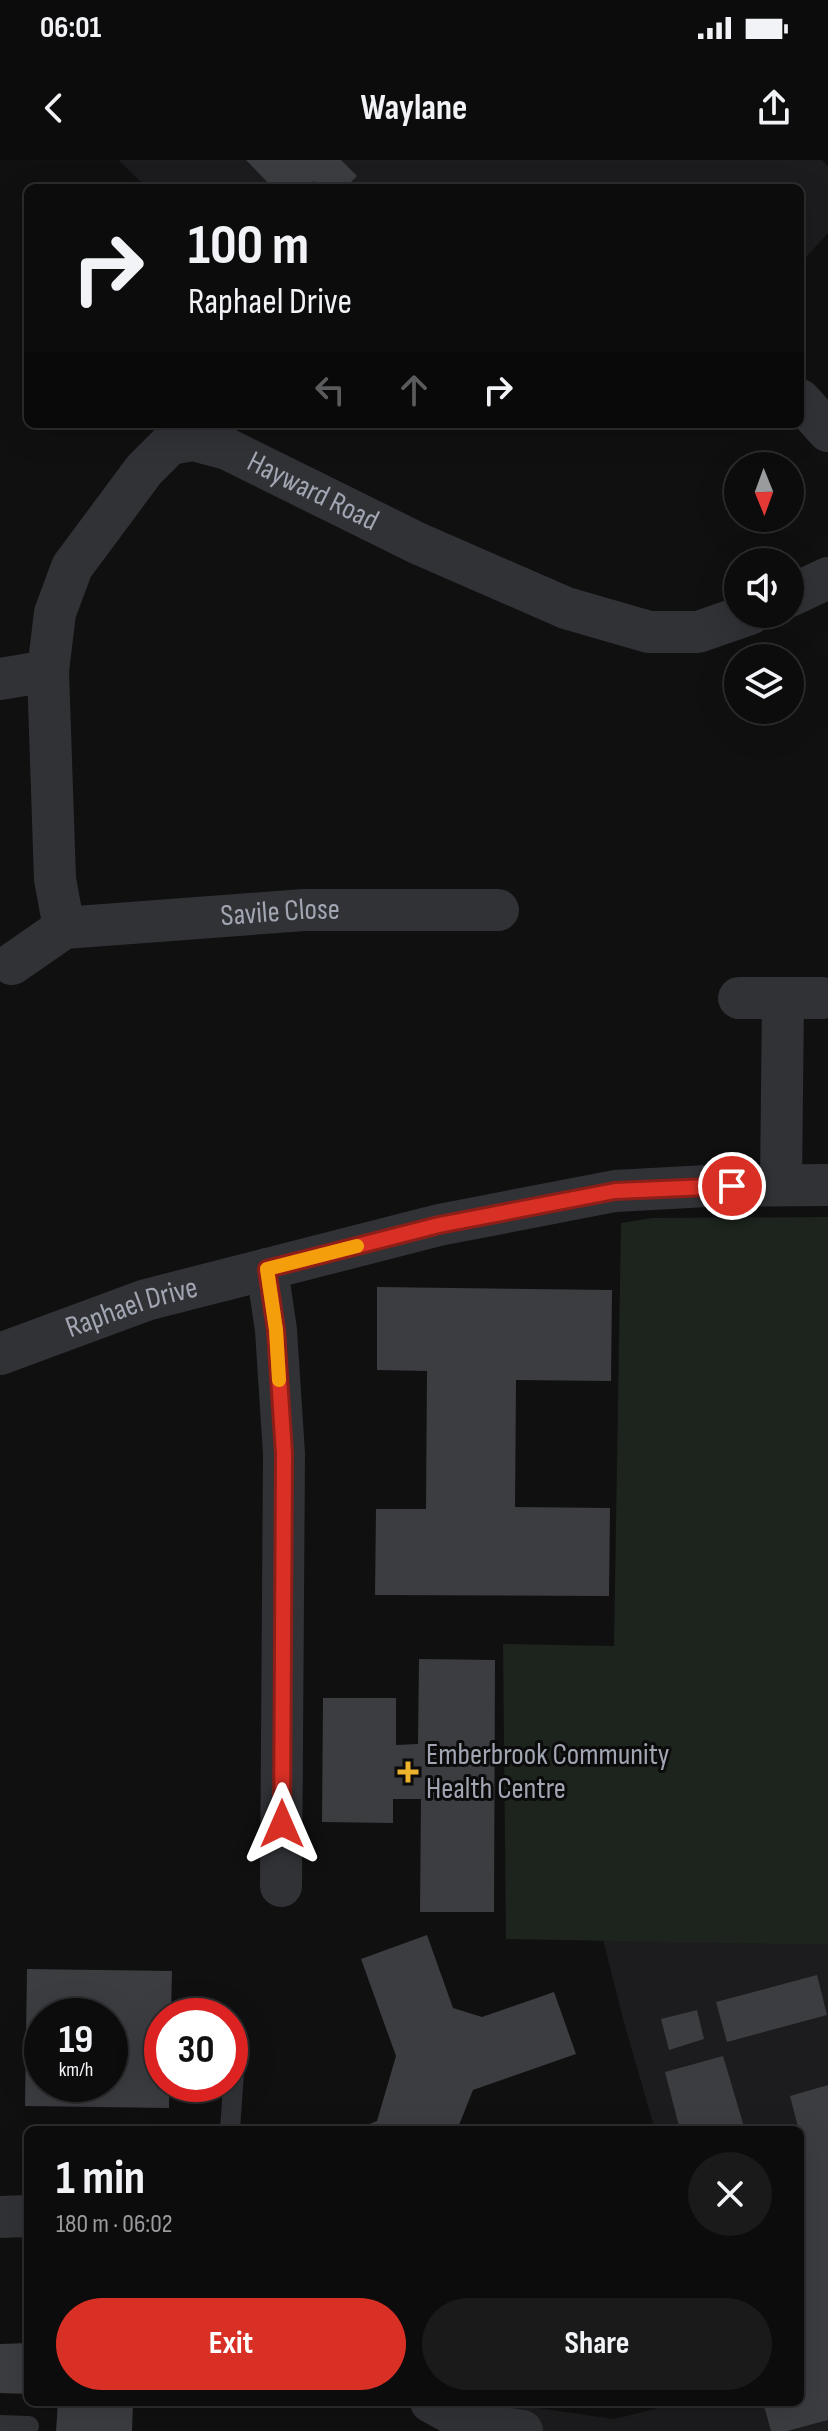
<!DOCTYPE html>
<meta charset="utf-8">
<style>
:root{--surface:#0c0c0d;--page:#1a1a1b;--text:#f1f3f6;--muted:#9a9b9d;--line:#2c2c2e;--accent:#d93025}
body{margin:0;font-family:"Sofia Sans Condensed",sans-serif;background:var(--page);color:var(--text);height:100vh;display:flex;flex-direction:column;font-size:30px;white-space:nowrap}
*{box-sizing:border-box;margin:0}
p{font-size:26px;color:var(--muted)}
.icon{flex:none;width:44px;height:44px;fill:none;stroke:currentColor;stroke-width:2;stroke-linecap:round;stroke-linejoin:round}
.map{position:relative;flex:1;overflow:hidden}
.panel{position:absolute;left:24px;top:1966px;width:780px;height:280px;display:flex;flex-direction:column;background:var(--surface);border-radius:12px;box-shadow:0 8px 32px #0002,0 0 0 2px var(--line)}
.panel>*{flex:none}
.top-card{position:absolute;left:24px;top:24px;width:780px;height:244px;border-radius:12px;box-shadow:0 8px 32px #0002,0 0 0 2px var(--line);background:#0c0c0d;color:var(--text);overflow:hidden}
.needle{width:52px;rotate:179deg}
.fabs{position:absolute;left:724px;top:292px;display:grid;gap:16px}
.fabs a{display:grid;place-items:center;width:80px;height:80px;border-radius:50%;background:var(--surface);box-shadow:0 8px 32px #0002,0 0 0 2px var(--line);font-size:40px}
.speed{position:absolute;left:24px;top:1838px;display:flex;gap:16px;font-size:40px;font-weight:700;text-align:center}
.speed>*{display:grid;place-content:center;width:104px;height:104px;border-radius:50%;background:var(--surface);box-shadow:0 8px 32px #0002,0 0 0 2px var(--line);line-height:1}
.speed small{font-size:20px;font-weight:400}
.speed .limit{border:12px solid #d22;background:#fff;color:#111}
.pin{position:absolute;display:grid;place-items:center;width:68px;height:68px;color:#fff;margin:-34px;border:4px solid #fff;border-radius:50%;box-shadow:0 2px 8px #0007}
.me{position:absolute;width:88px;margin:-44px;rotate:0deg;stroke-linejoin:round;filter:drop-shadow(0 0 6px #0008)}
.turn{display:flex;align-items:center;gap:28px;height:168px;padding:0 32px;font-size:36px}
.turn .icon{width:104px;height:104px;stroke-width:2.5}
.turn b{display:block;font-size:56px;line-height:68px}
.lanes{display:flex;align-items:center;height:76px;padding:0 32px;background:#0003;justify-content:center;gap:40px;direction:ltr}
.lanes .off{opacity:.35}
.round{display:grid;place-items:center;flex:none;width:84px;height:84px;border-radius:42px;background:var(--page)}
.summary{display:flex;align-items:center;justify-content:space-between;height:136px;padding:0 32px}
h1{font-size:48px;font-weight:700;line-height:60px}
.cta{display:flex;gap:16px;margin-top:auto;padding:16px 32px}
.cta a{flex:1;height:92px;border-radius:48px;background:var(--accent);color:#fff;font-size:32px;font-weight:700;line-height:92px;text-align:center}
.cta a+a{background:var(--page);color:var(--text)}
.status{display:flex;justify-content:space-between;align-items:center;height:56px;padding:0 40px;background:var(--surface);direction:ltr}
.status svg{height:22px;fill:currentColor}
header{display:flex;justify-content:space-between;align-items:center;height:104px;padding:0 32px;background:var(--surface);font-size:36px;font-weight:700}
.map>svg:first-child{display:block}
.built{fill:#1c1c1e}
.green{fill:#1c241d}
.building{fill:#3c3d41;fill-rule:evenodd}
.lines{fill:none;stroke-linecap:round;stroke-linejoin:round}
.lane{stroke:#313236;stroke-width:20}
.street{stroke:#313236;stroke-width:42}
.route-casing{stroke:#8d1f18;stroke-width:20}
.route{stroke:#d93025;stroke-width:14}
.slow{stroke:#f59e0b;stroke-width:14}
.poi-dot{fill:#ecb32d;stroke:#0b0b0c;stroke-width:3}
.labels{text-anchor:middle;dominant-baseline:central;stroke-width:6;stroke-linejoin:round;paint-order:stroke}
.street-label{font-size:30px;fill:#a1a6b2;stroke:#0b0b0c}
.poi-label{font-size:30px;fill:#a1a6b2;stroke:#0b0b0c;text-anchor:start}
</style>
<div class="status"><b>06:01</b><svg viewBox="0 0 49 12"><path d="M0 12V9h3v3zM5 12V6h3v6zM10 12V3h3v9zM15 12V0h3v12zM26 1h20v11H26zM47 4h2v5h-2z"/></svg></div>
<header><svg class="icon" aria-label="back" viewBox="0 0 24 24"><path d="M15 5l-7 7 7 7"/></svg>Waylane<svg class="icon" aria-label="share" viewBox="0 0 24 24"><path d="M12 15V3M7 8l5-5 5 5M5 13v7h14v-7"/></svg></header>
<div class="map">
<svg width="828" height="2271" viewBox="0 0 828 2271">
<rect width="100%" height="100%" fill="#101011"/>
<path class="built" d="M119 0H822L828 6V73L800 104V28H147Z
M603 1780 828 1785V2271H490L495 2242 614 2259 683 2242H800V1970H655L625 1866Z"/>
<path class="green" d="M828 1057V1785L506 1779 503 1484 614 1486 621 1063 652 1058Z"/>
<path class="building" d="M246 0H341L357 16 345 28H321L314 21 307 28H273Z
M377 1127 612 1130 611 1221 516 1220 515 1347 610 1348 609 1436 375 1435 376 1349H426L427 1211 377 1210Z
M419 1499 495 1500 494 1752H420L421 1639H393V1663L322 1662 323 1538H396V1585L418 1584Z
M427 1775 453 1848 482 1857 554 1832 576 1894 473 1930 457 1970H355L377 1961 396 1896 361 1799Z
M27 1809 172 1811 171 1856H162V1924H169V1948L25 1946ZM42 1856H110V1924H42Z
M817 1815 827 1855 727 1882 716 1842Z
M697 1850 704 1879 669 1890 661 1859Z
M723 1896 745 1970H680L665 1912Z
M828 1925V2260L787 2271H771L763 2242H800V1995L805 1994 790 1936Z
M28 2183V2234L0 2233V2184Z
M58 2242H133L132 2271H56Z"/>
<g class="lines">
<path class="lane" d="M230 1970 234 1912
M0 2265 29 2266"/>
<g class="street">
<path d="M800 240 828 271"/>
<path d="M790 436 828 418"/>
<path d="M48 511 55 719 64 768"/>
<path id="s1" d="M0 519 48 511 55 453 72 407 144 310 170 284 193 280 227 289 417 383 566 448 649 472H698L750 454"/>
<path id="s2" d="M12 804 64 768 304 750H498"/>
<path d="M739 838H822"/>
<path d="M781 1025 783 838"/>
<path d="M267 1109 276 1170 284 1294 281 1726"/>
<path id="s3" d="M0 1194 146 1140 439 1065 615 1031 707 1026 828 1025"/>
<path d="M0 2057 28 2056"/>
<path d="M431 2242 468 2262 522 2271"/>
</g>
</g>
<g class="lines">
<g class="route-casing">
<path id="route" d="M282 1664 284 1294 276 1170 267 1109 439 1065 615 1031 732 1026"/>
</g>
<use href="#route" class="route"/>
<path class="slow" d="M279 1220 276 1170 267 1109 357 1086"/>
</g>
<path class="poi-dot" d="M404 1600h8v8h8v8h-8v8h-8v-8h-8v-8h8z"/>
<g class="labels">
<g class="street-label">
<text stroke="none"><textPath href="#s1" startOffset="468">Hayward Road</textPath></text>
<text stroke="none"><textPath href="#s2" startOffset="280">Savile Close</textPath></text>
<text stroke="none"><textPath href="#s3" startOffset="140">Raphael Drive</textPath></text>
</g>
<g class="poi-label">
<text x="426" y="1595">Emberbrook Community<tspan x="426" dy="34">Health Centre</tspan></text>
</g>
</g>
</svg>
<div class="fabs">
<a><svg class="needle" viewBox="-14 -14 28 28"><path d="M0-13l5 13h-10z" fill="#e53935"/><path d="M0 13l5-13h-10z" fill="#9a9b9d"/></svg></a>
<a><svg class="icon" aria-label="sound" viewBox="0 0 24 24"><path d="M4 9h4l5-4v14l-5-4H4zM17 9q2 3 0 6"/></svg></a>
<a><svg class="icon" aria-label="layers" viewBox="0 0 24 24"><path d="M12 4l9 5-9 5-9-5zM3 14l9 5 9-5"/></svg></a>
</div>
<div class="speed"><div>19<small>km/h</small></div><div class="limit">30</div></div>
<div class="pin" style="left:732px;top:1026px;background:#d93025"><svg class="icon" aria-label="arrive" viewBox="0 0 24 24"><path d="M6 21V4h12l-3 4 3 4H6"/></svg></div>
<svg class="me" style="left:282px;top:1664px" viewBox="-20 -20 40 40"><path d="M0-17L14 15 0 8-14 15z" fill="#d93025" stroke="#fff" stroke-width="4"/></svg>
<div class="top-card">
<div class="turn"><svg class="icon" aria-label="right" viewBox="0 0 24 24"><path d="M7 20v-9h11M14 6l5 5-5 5"/></svg><div><b>100 m</b>Raphael Drive</div></div>
<div class="lanes"><svg class="icon off" aria-label="left" viewBox="0 0 24 24"><path d="M17 20v-9H6M10 6l-5 5 5 5"/></svg><svg class="icon off" aria-label="ahead" viewBox="0 0 24 24"><path d="M12 20V5M6 11l6-6 6 6"/></svg><svg class="icon" aria-label="right" viewBox="0 0 24 24"><path d="M7 20v-9h11M14 6l5 5-5 5"/></svg></div>
</div>
<section class="panel">
<div class="summary"><div><h1>1 min</h1><p>180 m · 06:02</p></div><a class="round"><svg class="icon" aria-label="close" viewBox="0 0 24 24"><path d="M6 6l12 12M18 6L6 18"/></svg></a></div>
<div class="cta"><a>Exit</a><a>Share</a></div>
</section>
</div>
